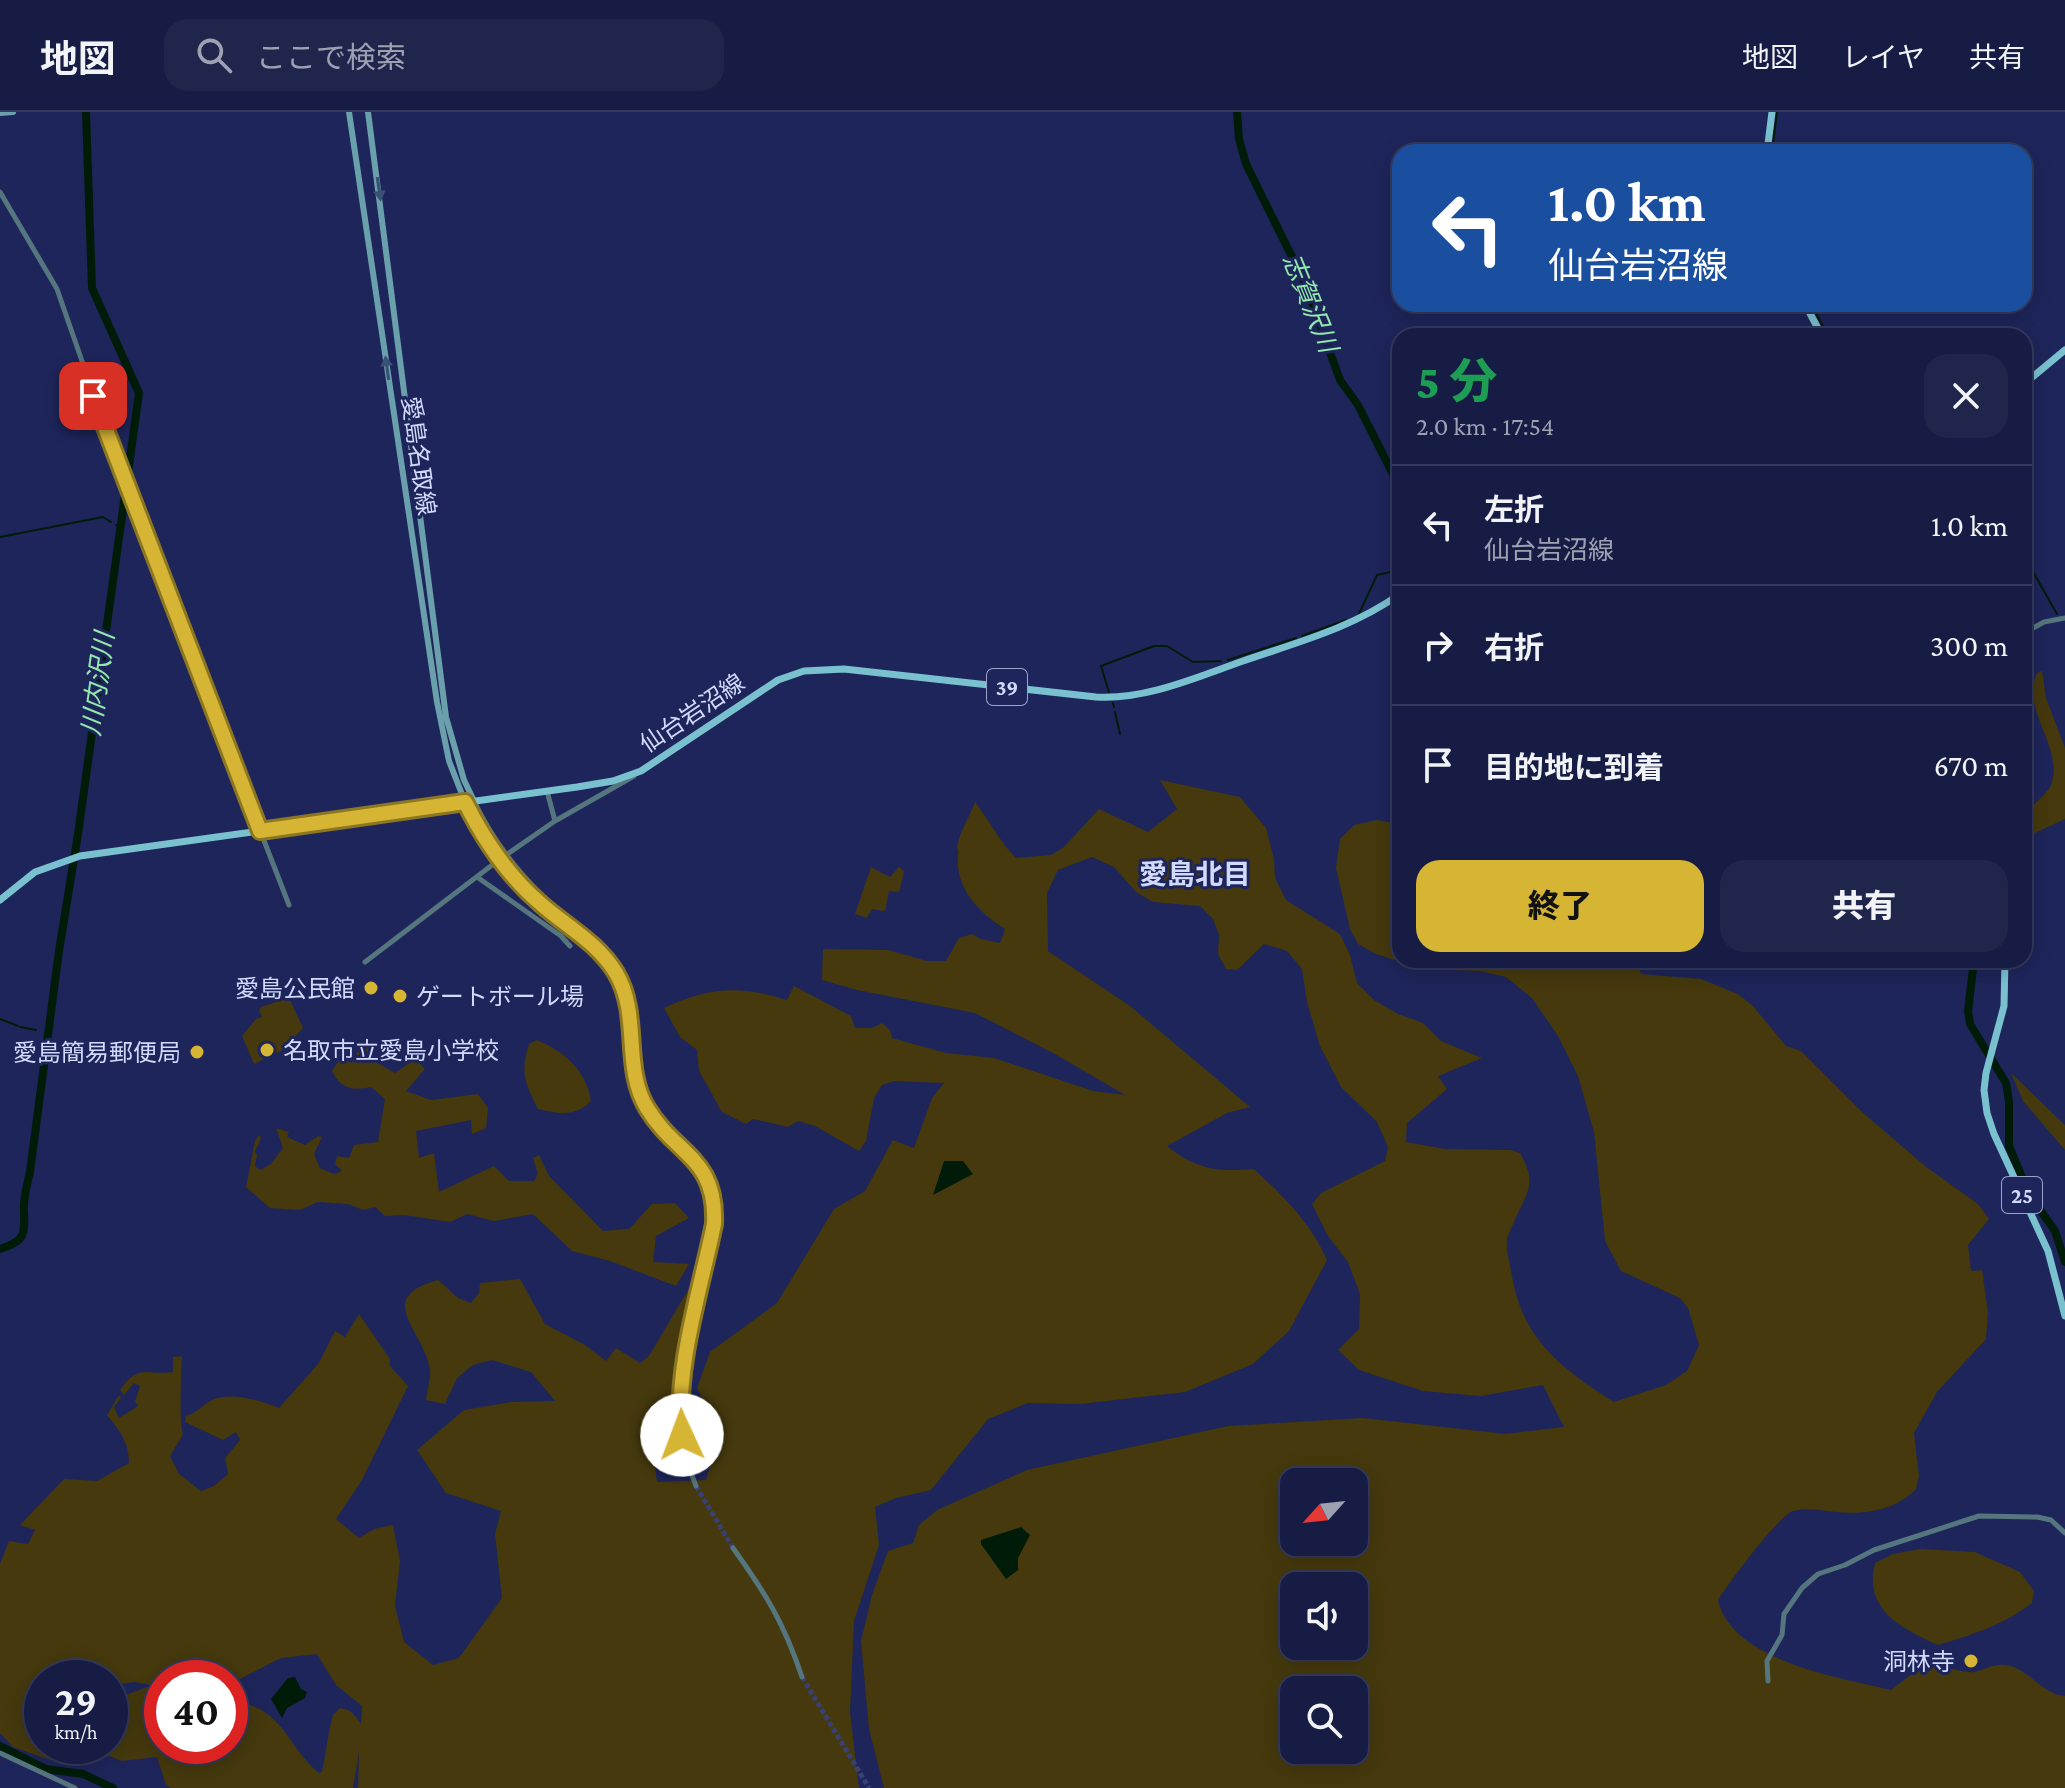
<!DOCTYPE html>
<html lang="ja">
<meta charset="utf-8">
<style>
:root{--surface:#161c44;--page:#1f254b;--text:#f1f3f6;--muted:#9ea1b2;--line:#353a5d;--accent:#d6b534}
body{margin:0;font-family:"Crimson Pro","Noto Sans JP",serif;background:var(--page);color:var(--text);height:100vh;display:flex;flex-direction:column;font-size:30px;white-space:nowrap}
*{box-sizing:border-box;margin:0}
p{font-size:26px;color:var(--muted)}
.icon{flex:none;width:44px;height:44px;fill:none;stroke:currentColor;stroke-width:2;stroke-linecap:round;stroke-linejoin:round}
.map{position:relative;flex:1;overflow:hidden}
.drawer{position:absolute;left:1392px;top:216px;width:640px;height:640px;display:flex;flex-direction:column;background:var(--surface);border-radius:24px;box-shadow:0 4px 20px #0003,0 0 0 2px var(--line)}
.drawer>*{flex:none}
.guide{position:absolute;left:1392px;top:32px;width:640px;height:168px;border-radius:24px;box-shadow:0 4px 20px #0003,0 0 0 2px var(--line);background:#1a4fa0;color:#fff;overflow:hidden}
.needle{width:52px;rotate:243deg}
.tools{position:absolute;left:1280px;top:1356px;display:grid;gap:16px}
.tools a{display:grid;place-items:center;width:88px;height:88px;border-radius:16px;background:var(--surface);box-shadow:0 4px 20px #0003,0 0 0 2px var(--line);font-size:40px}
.speed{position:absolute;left:24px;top:1548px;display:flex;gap:16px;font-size:40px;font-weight:700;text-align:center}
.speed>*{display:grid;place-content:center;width:104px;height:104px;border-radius:50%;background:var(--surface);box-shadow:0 4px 20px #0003,0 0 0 2px var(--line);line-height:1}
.speed small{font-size:20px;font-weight:400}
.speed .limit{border:12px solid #d22;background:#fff;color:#111}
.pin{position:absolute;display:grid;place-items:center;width:68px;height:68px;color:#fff;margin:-34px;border-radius:16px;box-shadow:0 4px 12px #0006}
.me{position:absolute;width:88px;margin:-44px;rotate:358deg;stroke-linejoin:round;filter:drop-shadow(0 0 6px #0008)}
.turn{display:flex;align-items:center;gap:28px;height:168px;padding:0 24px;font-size:36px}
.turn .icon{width:104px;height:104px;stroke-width:2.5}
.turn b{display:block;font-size:56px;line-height:68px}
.round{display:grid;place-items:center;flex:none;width:84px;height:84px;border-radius:24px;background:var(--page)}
.headline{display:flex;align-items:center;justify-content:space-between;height:136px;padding:0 24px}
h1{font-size:48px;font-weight:800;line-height:60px;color:#1e9e55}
.button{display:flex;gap:16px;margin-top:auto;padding:16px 24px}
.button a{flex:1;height:92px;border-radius:24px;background:var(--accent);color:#111;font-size:32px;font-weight:800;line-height:92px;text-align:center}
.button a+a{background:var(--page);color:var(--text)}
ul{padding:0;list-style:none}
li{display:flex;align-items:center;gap:24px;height:120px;padding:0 24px;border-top:2px solid var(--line)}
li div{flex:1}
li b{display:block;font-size:30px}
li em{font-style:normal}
header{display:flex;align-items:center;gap:48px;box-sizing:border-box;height:112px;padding:0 40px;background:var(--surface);border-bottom:2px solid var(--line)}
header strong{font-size:38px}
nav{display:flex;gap:44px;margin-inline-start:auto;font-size:28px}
.search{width:560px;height:72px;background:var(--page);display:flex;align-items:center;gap:20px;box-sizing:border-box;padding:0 28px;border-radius:24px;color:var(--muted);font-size:30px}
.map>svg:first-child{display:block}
.green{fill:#45390d;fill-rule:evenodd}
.water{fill:#001c09}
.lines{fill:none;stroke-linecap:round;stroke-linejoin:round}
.stream{stroke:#001c09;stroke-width:2}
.river{stroke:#001c09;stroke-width:8}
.tertiary-tunnel{stroke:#394072;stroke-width:5;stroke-dasharray:5 2.5;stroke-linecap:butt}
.tertiary{stroke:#55767e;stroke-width:5}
.secondary{stroke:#6aa0ac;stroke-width:6}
.primary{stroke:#7ac1d0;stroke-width:7}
.oneway{fill:#395077}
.route-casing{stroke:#8b7622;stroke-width:20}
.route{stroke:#d6b534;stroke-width:14}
.poi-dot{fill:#d6b534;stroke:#1e255a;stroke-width:3}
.labels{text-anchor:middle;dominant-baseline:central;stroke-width:6;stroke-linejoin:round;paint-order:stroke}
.shield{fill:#1e255a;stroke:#9ba4cb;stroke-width:2}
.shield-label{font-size:22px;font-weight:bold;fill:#d1dafb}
.street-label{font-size:24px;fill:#d1dafb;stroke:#1e255a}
.poi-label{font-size:24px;fill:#d1dafb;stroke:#1e255a;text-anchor:end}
.water-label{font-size:26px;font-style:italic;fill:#93e9ae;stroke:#1e255a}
.quarter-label{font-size:28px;font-weight:bold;fill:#d1dafb;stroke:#1e255a}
</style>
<header>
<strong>地図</strong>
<div class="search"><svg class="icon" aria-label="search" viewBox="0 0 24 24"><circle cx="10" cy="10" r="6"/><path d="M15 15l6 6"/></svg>ここで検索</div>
<nav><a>地図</a><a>レイヤ</a><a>共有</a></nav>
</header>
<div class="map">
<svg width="2065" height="1676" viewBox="0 0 2065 1676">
<rect width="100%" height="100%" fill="#1e255a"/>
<path class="green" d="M2042 559 2046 586 2065 636V707L2024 726V702C2032 694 2046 683 2051 673 2065 636 2020 598 2037 561Z
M1160 668 1240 685 1266 716 1274 747 1275 766 1286 788 1340 822 1350 843 1357 871 1374 888 1398 902 1423 911 1441 929 1482 946 1438 964 1447 977 1407 1011 1406 1030 1445 1037 1511 1038 1520 1041C1538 1072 1527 1080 1514 1110 1512 1115 1508 1122 1507 1127 1506 1137 1509 1149 1511 1158 1521 1227 1560 1255 1614 1290L1666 1273 1687 1259 1699 1233 1688 1196 1680 1186 1621 1159 1605 1129 1594 1020 1578 964 1558 924 1532 886 1506 865 1480 859 1422 857 1376 842 1358 832 1350 817 1336 756 1340 727 1354 713 1377 708 1400 712V848H1635L1641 862 1701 867 1738 882 1753 894 1786 934 1801 939 1861 999 1925 1054 1978 1092 1989 1107 1968 1133 1971 1159 1982 1158 1988 1200 1986 1227 1937 1280 1914 1321 1919 1364 1916 1377C1896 1398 1865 1403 1836 1400 1822 1399 1807 1395 1793 1399 1780 1402 1727 1473 1718 1488 1732 1549 1838 1565 1891 1578L1943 1538 1951 1557C1958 1558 1969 1561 1975 1560 1989 1556 1995 1550 2011 1554 2030 1560 2046 1584 2065 1584V1676H884L869 1617 861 1529 872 1483 888 1439 913 1431 919 1413 937 1398 1027 1358 1228 1314 1363 1306 1506 1322 1564 1315 1543 1273 1481 1284 1423 1279 1359 1258 1338 1238 1359 1217 1360 1182 1348 1150 1328 1124 1312 1092 1321 1081 1385 1049 1388 1035 1377 1010 1341 975 1320 934 1307 890 1302 857 1287 839 1264 832 1237 858 1226 857 1218 842 1219 823 1213 807 1200 794 1153 790 1136 780 1114 755 1092 745 1058 758 1047 781 1048 839 1130 894 1250 995 1227 1001 1167 1034C1197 1058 1218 1060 1254 1057 1283 1084 1311 1111 1327 1148L1289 1219 1253 1252 1185 1280 1080 1292 1028 1291 988 1307 931 1378 896 1386 875 1395 879 1433 854 1509 850 1600 859 1676H358L359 1640 353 1676H171L166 1673 157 1645 122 1649 109 1644 86 1641 59 1651 13 1635 0 1621V1452L9 1429 28 1432 35 1418 20 1413 64 1367 97 1369 129 1351C129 1330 120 1319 107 1303L119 1283 121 1286 114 1295 119 1306 138 1294 135 1290 140 1274 134 1271 124 1283 120 1278C140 1250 147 1264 173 1260V1245L182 1244C181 1258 179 1315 183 1322L170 1344 179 1362 201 1379 214 1374 228 1362 225 1346 240 1328 236 1320 223 1328 185 1310 186 1304C198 1301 203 1292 214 1287 233 1280 261 1289 279 1296L319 1251 335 1219 345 1225 359 1202 390 1247V1254L408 1274 362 1368 336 1407 359 1426 374 1417 393 1413 400 1449 395 1494 404 1530 433 1553 459 1546 502 1486 495 1422 501 1399 446 1381 417 1338 464 1298 511 1290 555 1289 531 1260 492 1248 473 1253 457 1266 445 1292 426 1288C427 1279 431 1266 430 1257 423 1217 373 1186 438 1168L458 1186 471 1191 479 1181 480 1171 520 1167 545 1212 585 1233 606 1249 616 1236 640 1251 649 1244 694 1168 673 1263 672 1308 654 1346 657 1370 706 1368 719 1322 697 1276 710 1240 777 1191 834 1097 865 1079 893 1028 914 1036 932 986 944 971 894 969 882 973 874 986 866 1029 859 1039 815 1014 798 1009 788 1015 753 1007 746 1012 722 1000 699 959 697 938 680 925 664 896C708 875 740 873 787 888L794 874 851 904 855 916H872L882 911 890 918 892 926 946 941 994 946 1093 979 1125 983 1055 942 975 901 857 878 822 868 823 837 888 838 927 849H946L959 826 972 822 981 827 1000 831 1005 817C978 800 955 776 958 743 959 732 955 741 958 731 961 717 970 704 975 690 990 709 999 729 1016 746L1051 743 1064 735 1099 697 1148 720 1177 697ZM1294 1370H1354V1430H1294ZM1294 1474H1354V1534H1294ZM317 1542 336 1573 362 1594 361 1612C355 1603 352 1598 340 1596L333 1603 330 1615 322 1660 319 1661C290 1638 283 1598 241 1591L231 1599 230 1634C225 1634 220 1633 216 1634 203 1638 193 1651 182 1634H162V1584L160 1578 147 1575 110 1589V1634H42V1566H110V1573L134 1570 162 1575V1566H230V1572L281 1546ZM1294 1578H1354V1638H1294Z
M871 755 890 765 899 755 904 759 899 780 889 779 885 799 872 797 867 806 855 802Z
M289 886 303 916 281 939 254 952 242 924 256 907 262 905 259 898 261 895Z
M537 928C564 939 587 959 591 989 576 1005 558 1002 538 997 525 971 520 961 529 932Z
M373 931 365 944 395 961 415 947 425 957 406 979 431 988 478 982 488 996 486 1016 472 1022 471 1008 416 1019 419 1046 434 1041 439 1080 494 1054 509 1069H534L538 1062 533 1046 539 1043 549 1064 603 1119 629 1117 652 1092 675 1091 689 1106 656 1124 653 1150 689 1152 676 1174 610 1149 572 1139 533 1102 494 1109 467 1102 450 1110 404 1103 385 1104 375 1095 363 1098 348 1092 318 1090 300 1098 270 1096 246 1075 255 1029 259 1023 261 1026 255 1040 257 1043 255 1054 260 1058 271 1052 283 1036 276 1016 289 1020 287 1025 305 1033 318 1024 322 1025 314 1042 320 1056 334 1062 342 1059 335 1052 337 1044 349 1046 354 1033 378 1030 385 987 371 975C352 979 341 977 332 959L340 947 352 951 361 934Z
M2011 961 2065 1013V1038L2023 989Z
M1920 1437 1975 1440 2020 1460 2034 1479 2032 1491C2003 1513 1972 1523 1938 1533 1901 1516 1863 1498 1875 1451L1893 1442Z"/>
<path class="water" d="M944 1049H963L973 1062 933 1083Z
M1021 1415 1030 1423 1018 1446V1458L1006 1467 981 1432V1428Z
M295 1565 301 1577 307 1580 305 1586 287 1596 282 1606 271 1587 288 1566Z"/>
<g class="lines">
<path class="stream" d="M1772 40 1777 0
M1811 192 1826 220
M1398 392V456
M116 413 122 415
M0 425 103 405 111 410
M2024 444 2057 502
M1359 502 1377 463 1391 460
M1302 524 1346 508
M1228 548 1296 526
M1109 580 1101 554 1154 534H1167L1193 550 1221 549
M1113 591 1114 595
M1115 600 1120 622
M0 907 18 914
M20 915 36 918
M46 917H49"/>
<path class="river" d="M1237 0 1239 27 1246 52 1305 171 1340 268 1358 293 1400 376
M1974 848 1968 899 1970 912 2006 971 2009 989V1034L2029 1082 2055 1119 2065 1150
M0 1137C25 1129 25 1123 24 1099 23 1086 27 1073 30 1060L59 839 78 722 139 281 92 176 86 0
M0 1634 46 1657 83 1662 113 1676"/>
<path class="tertiary-tunnel" d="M696 1374 733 1436
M802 1565 869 1676"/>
<path class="tertiary" d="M0 80 57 177 116 347 289 793
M2024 521 2044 510 2065 506
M547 679 555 709
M474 689C491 724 513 755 541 782 566 807 598 830 616 861 641 903 622 956 647 996 676 1044 717 1045 714 1112 697 1196 662 1291 696 1374
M465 690C485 730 537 804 579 820
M506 743 555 709 634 664
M477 765 561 824 570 834
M365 850 500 747
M733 1436C766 1482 784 1511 802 1565
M1768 1569 1767 1549 1782 1523 1784 1502 1802 1476 1818 1462 1845 1453 1874 1438 1979 1404 2037 1405 2051 1408 2065 1421
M0 1641 75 1676"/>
<path class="secondary" d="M349 0 437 590 449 649 465 690
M368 0 446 605 464 668 474 689
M0 1 13 0"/>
<path class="primary" d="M1767 40 1772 0
M1805 192 1822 224
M2024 272 2065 238
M0 788 35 760 80 744 577 675 613 669 641 659 778 568 804 559 844 557 1096 585C1146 588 1197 565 1243 549 1298 530 1352 516 1400 482
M2005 848 2004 894 1986 961 1984 978 1987 1001 1994 1022 2048 1139 2065 1204"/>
</g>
<defs><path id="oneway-solid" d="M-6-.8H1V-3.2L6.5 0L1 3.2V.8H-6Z" transform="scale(2)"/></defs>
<g class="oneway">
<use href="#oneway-solid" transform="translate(379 77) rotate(82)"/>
<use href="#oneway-solid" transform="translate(387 256) rotate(-98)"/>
</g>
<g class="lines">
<g class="route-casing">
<path id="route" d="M93 284 260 719 465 690C484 728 509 765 541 792 567 815 597 830 616 861 641 903 622 955 647 996 676 1044 717 1045 714 1112 701 1176 674 1259 682 1323"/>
</g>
<use href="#route" class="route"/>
</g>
<g class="poi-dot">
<circle cx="371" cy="876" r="8"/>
<circle cx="400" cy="884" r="8"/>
<circle cx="267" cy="938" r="8"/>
<circle cx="197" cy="940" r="8"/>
<circle cx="1971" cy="1549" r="8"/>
</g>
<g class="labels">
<g class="shield">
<rect x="987" y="557" width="40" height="36" rx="6"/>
<rect x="2002" y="1065" width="40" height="36" rx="6"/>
</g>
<g class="shield-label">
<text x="1007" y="575">39</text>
<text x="2022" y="1083">25</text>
</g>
<g class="street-label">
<text transform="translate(419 344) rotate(82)">愛島名取線</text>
<text transform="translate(692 601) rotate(-34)">仙台岩沼線</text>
</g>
<g class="poi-label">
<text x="355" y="876">愛島公民館</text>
<text x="416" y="884" text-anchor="start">ゲートボール場</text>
<text x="283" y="938" text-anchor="start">名取市立愛島小学校</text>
<text x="181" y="940">愛島簡易郵便局</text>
<text x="1955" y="1549">洞林寺</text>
</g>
<g class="water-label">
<text transform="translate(1310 191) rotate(68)">志賀沢川</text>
<text transform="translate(98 572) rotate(-82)">川内沢川</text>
</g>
<g class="quarter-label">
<text x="1195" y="762">愛島北目</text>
</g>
</g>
</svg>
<div class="tools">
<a><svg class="needle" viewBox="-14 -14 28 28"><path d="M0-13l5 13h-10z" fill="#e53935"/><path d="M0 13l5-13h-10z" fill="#9ea1b2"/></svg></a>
<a><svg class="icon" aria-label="sound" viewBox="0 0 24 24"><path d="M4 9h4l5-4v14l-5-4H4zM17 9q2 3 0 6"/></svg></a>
<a><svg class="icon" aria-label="search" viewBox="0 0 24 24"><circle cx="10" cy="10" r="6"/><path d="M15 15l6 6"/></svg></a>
</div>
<div class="speed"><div>29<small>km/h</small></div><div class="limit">40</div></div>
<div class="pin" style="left:93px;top:284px;background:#d93025"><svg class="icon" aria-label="arrive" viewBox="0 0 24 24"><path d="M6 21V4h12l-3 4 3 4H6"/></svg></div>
<svg class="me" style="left:682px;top:1323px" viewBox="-20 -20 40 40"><circle r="19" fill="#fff"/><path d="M0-13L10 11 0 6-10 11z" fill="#d6b534"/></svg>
<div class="guide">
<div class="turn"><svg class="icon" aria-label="left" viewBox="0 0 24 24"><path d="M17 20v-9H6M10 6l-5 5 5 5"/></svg><div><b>1.0 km</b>仙台岩沼線</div></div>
</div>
<section class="drawer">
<div class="headline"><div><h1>5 分</h1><p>2.0 km · 17:54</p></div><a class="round"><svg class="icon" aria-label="close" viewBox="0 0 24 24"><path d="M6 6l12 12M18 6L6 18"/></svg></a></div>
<ul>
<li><svg class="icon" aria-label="left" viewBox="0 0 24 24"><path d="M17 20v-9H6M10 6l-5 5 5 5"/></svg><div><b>左折</b><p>仙台岩沼線</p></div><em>1.0 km</em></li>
<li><svg class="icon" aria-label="right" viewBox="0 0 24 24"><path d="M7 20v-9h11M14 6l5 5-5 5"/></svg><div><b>右折</b></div><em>300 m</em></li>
<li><svg class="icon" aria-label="arrive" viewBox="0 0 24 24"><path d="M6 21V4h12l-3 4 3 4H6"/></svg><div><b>目的地に到着</b></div><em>670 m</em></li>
</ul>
<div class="button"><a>終了</a><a>共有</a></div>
</section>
</div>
